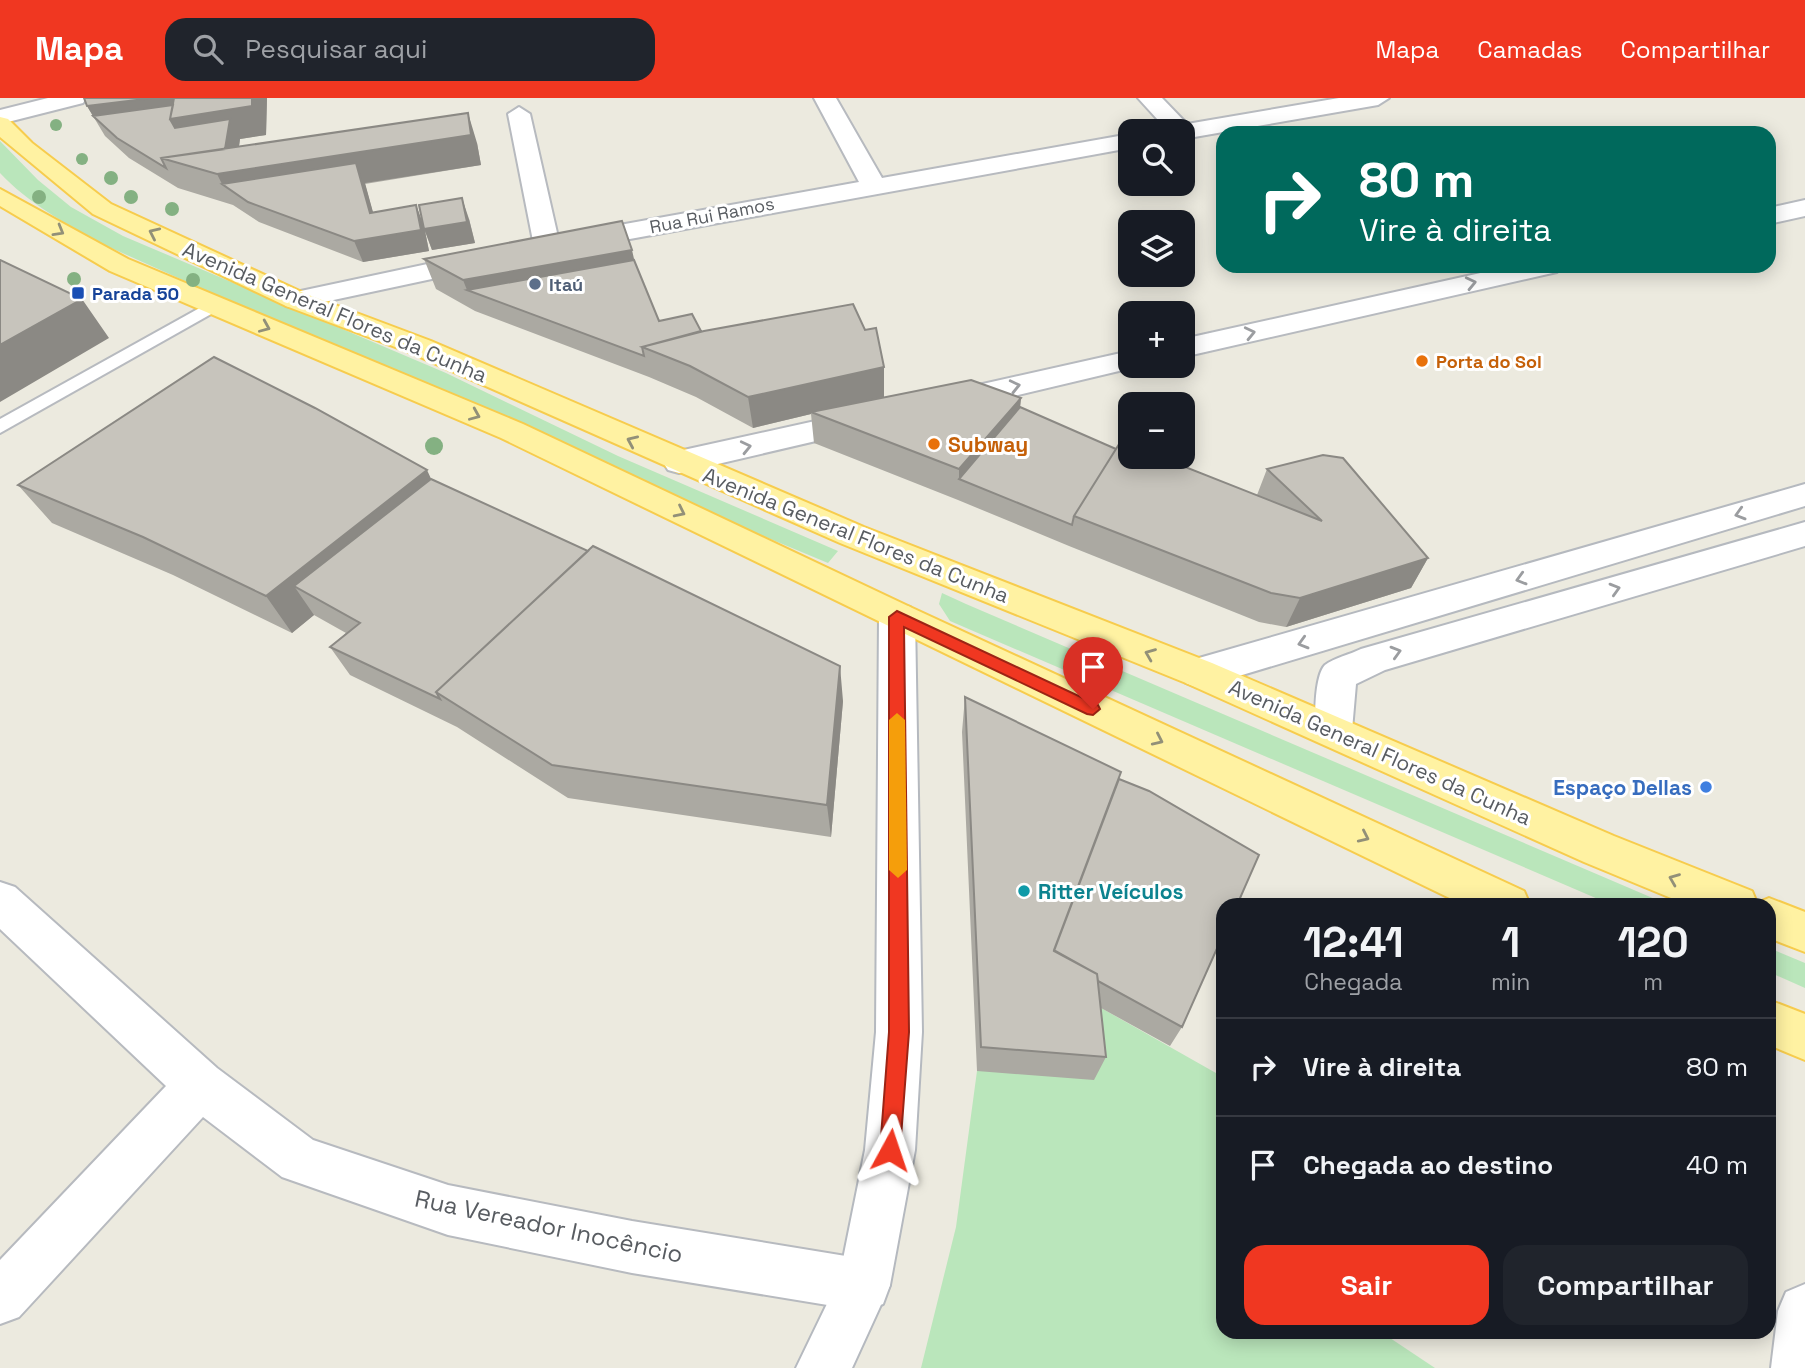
<!DOCTYPE html>
<html lang="pt">
<meta charset="utf-8">
<style>
:root{--surface:#171b24;--page:#20242c;--text:#f1f3f6;--muted:#9ea1a6;--line:#363941;--accent:#f03721}
body{margin:0;font-family:"Space Grotesk",sans-serif;background:var(--page);color:var(--text);height:100vh;display:flex;flex-direction:column;font-size:26px;white-space:nowrap}
*{box-sizing:border-box;margin:0}
p{font-size:23px;color:var(--muted)}
.icon{flex:none;width:38px;height:38px;fill:none;stroke:currentColor;stroke-width:2;stroke-linecap:round;stroke-linejoin:round}
.map{position:relative;flex:1;overflow:hidden}
.sheet{position:absolute;left:1216px;top:800px;width:560px;height:441px;display:flex;flex-direction:column;background:var(--surface);border-radius:21px;box-shadow:0 4px 18px #0003}
.sheet>*{flex:none}
.top-card{position:absolute;left:1216px;top:28px;width:560px;height:147px;border-radius:21px;box-shadow:0 4px 18px #0003;background:#00695c;color:#fff;overflow:hidden}
.buttons{position:absolute;left:1118px;top:21px;display:grid;gap:14px}
.buttons a{display:grid;place-items:center;width:77px;height:77px;border-radius:14px;background:var(--surface);box-shadow:0 4px 18px #0003;font-size:35px}
.pin{position:absolute;display:grid;place-items:center;width:60px;height:60px;color:#fff;margin:-72px -30px;border-radius:50% 50% 50% 0;rotate:-45deg;box-shadow:0 0 7px #0007}
.pin .icon{rotate:45deg}
.me{position:absolute;width:77px;margin:-38px;rotate:5deg;stroke-linejoin:round;filter:drop-shadow(0 0 5px #0008)}
.turn{display:flex;align-items:center;gap:24px;height:147px;padding:0 28px;font-size:32px}
.turn .icon{width:91px;height:91px;stroke-width:2.5}
.turn b{display:block;font-size:49px;line-height:60px}
.eta{display:flex;justify-content:space-evenly;align-items:center;height:119px;text-align:center}
.eta b{font-size:42px;font-weight:600;line-height:49px}
.button{display:flex;gap:14px;margin-top:auto;padding:14px 28px}
.button a{flex:1;height:80px;border-radius:21px;background:var(--accent);color:#fff;font-size:28px;font-weight:600;line-height:80px;text-align:center}
.button a+a{background:var(--page);color:var(--text)}
ul{padding:0;list-style:none}
li{display:flex;align-items:center;gap:21px;height:98px;padding:0 28px;border-top:2px solid var(--line)}
li div{flex:1}
li b{display:block;font-size:26px}
li em{font-style:normal}
header{display:flex;align-items:center;gap:42px;box-sizing:border-box;height:98px;padding:0 35px;background:var(--accent);color:#fff}
header strong{font-size:33px}
nav{display:flex;gap:38px;margin-inline-start:auto;font-size:24px}
.search{width:490px;height:63px;background:var(--page);display:flex;align-items:center;gap:18px;box-sizing:border-box;padding:0 24px;border-radius:21px;color:var(--muted);font-size:26px}
.map>svg:first-child{display:block}
.green{fill:#bae6bb}
.lines{fill:none;stroke-linecap:round;stroke-linejoin:round}
.service-casing{stroke:#b7babf;stroke-width:4}
.minor-casing{stroke:#b7babf;stroke-width:4}
.tertiary-casing{stroke:#b7babf;stroke-width:4}
.secondary-casing{stroke:#b5b9bf;stroke-width:4}
.primary-casing{stroke:#f7cc4d;stroke-width:4}
.service{fill:#fff;fill-rule:evenodd}
.minor{fill:#fff;fill-rule:evenodd}
.tertiary{fill:#fff;fill-rule:evenodd}
.secondary{fill:#fff;fill-rule:evenodd}
.primary{fill:#fff2a2;fill-rule:evenodd}
.tree{fill:#84b182}
.wall{fill:#aba9a2}
.shaded-wall{fill:#8b8984}
.building{fill:#c7c4bc;stroke:#8b8984;stroke-width:2}
.oneway{stroke:#929078}
.oneway2{stroke:#9b9da0}
.route{fill:#f03721;stroke:#9c2415;stroke-width:2}
.slow{fill:#f59e0b}
.service-dot{fill:#5c6f8a;stroke:#fff;stroke-width:2.5}
.transit-dot{fill:#1a4fb4;stroke:#fff;stroke-width:2.5}
.food-dot{fill:#e8710a;stroke:#fff;stroke-width:2.5}
.shop-dot{fill:#3f7fe0;stroke:#fff;stroke-width:2.5}
.culture-dot{fill:#0f9aa8;stroke:#fff;stroke-width:2.5}
.labels{text-anchor:middle;dominant-baseline:central;stroke-width:6;stroke-linejoin:round;paint-order:stroke}
.far-street-label{font-size:18px;fill:#585c61;stroke:#fff}
.far-service-label{font-size:18px;font-weight:bold;fill:#4e5e75;stroke:#fff;text-anchor:start}
.far-transit-label{font-size:18px;font-weight:bold;fill:#164399;stroke:#fff;text-anchor:start}
.far-food-label{font-size:18px;font-weight:bold;fill:#c56008;stroke:#fff;text-anchor:start}
.street-label{font-size:21px;fill:#585c61;stroke:#fff}
.food-label{font-size:21px;font-weight:bold;fill:#c56008;stroke:#fff;text-anchor:start}
.shop-label{font-size:21px;font-weight:bold;fill:#366cbe;stroke:#fff;text-anchor:end}
.culture-label{font-size:21px;font-weight:bold;fill:#0d838f;stroke:#fff;text-anchor:start}
.near-street-label{font-size:24px;fill:#585c61;stroke:#fff}
</style>
<header>
<strong>Mapa</strong>
<div class="search"><svg class="icon" aria-label="search" viewBox="0 0 24 24"><circle cx="10" cy="10" r="6"/><path d="M15 15l6 6"/></svg>Pesquisar aqui</div>
<nav><a>Mapa</a><a>Camadas</a><a>Compartilhar</a></nav>
</header>
<div class="map">
<svg width="1805" height="1270" viewBox="0 0 1805 1270">
<rect width="100%" height="100%" fill="#eceadf"/>
<path class="green" d="M0 43 38 82 71 109 123 138 446 275 618 358 838 453 828 465 660 395 100 145C65 125 28 105 0 75Z
M942 495 966 506 1669 807H1612L950 523 939 506Z
M1769 850 1805 865V890L1769 874Z
M1087 902 1223 979V1234H1392L1390 1240 1435 1270H921L956 1129 977 973Z"/>
<g class="lines">
<g class="service-casing">
<path id="service" d="M214 202 223 207 220 211 0 335V321Z"/>
</g>
<g class="minor-casing">
<path id="minor" d="M814 0H836L882 80 1130 36V50L575 151 566 149 562 143 566 137 575 135 859 84Z
M1138 0H1162L1187 26 1339 0H1389L1378 7 1183 41V33H1168Z
M519 9 530 16 560 148 556 154H538L534 148 508 16Z
M1805 102V118L1769 126V110Z
M479 155 488 157 492 163 488 169 296 210 286 208 282 202 286 196 296 194Z
M1512 168H1561L1557 174 1548 176 1183 259V241Z
M1130 253V268H1140L947 314 936 311 932 304 936 297 947 294Z
M865 312 876 315 880 322 876 329 679 375 668 372 663 364 668 356 679 353Z
M0 784 15 789 217 970 313 1042 448 1087 632 1123 864 1161 883 1168 890 1187 883 1206 864 1213 632 1175 448 1137 282 1079 203 1019 19 1219 0 1226V1162L166 988 0 831Z
M1805 1186V1270H1771L1778 1213 1786 1194Z"/>
</g>
<g class="tertiary-casing">
<path id="tertiary" d="M48 0H86L83 5 0 26V12Z"/>
</g>
<g class="secondary-casing">
<path id="secondary" d="M1805 386V408L1199 590 1186 585 1181 575 1186 565 1199 560Z
M1805 424V448L1385 572 1356 586 1352 632 1347 643 1333 648 1319 643C1313 630 1314 578 1325 567 1334 560 1351 556 1361 551Z
M897 506 910 509 915 519 922 934 915 1052 890 1187 852 1270H796L839 1181 865 1052 876 934 879 519 884 509Z"/>
</g>
<g class="primary-casing">
<path id="primary" d="M0 19 8 21 32 45 111 106 306 196 431 243 864 429 1212 565 1614 738 1752 793 1757 805 1769 800 1805 814V854L1769 840V807H1688L1584 764 1186 585 840 445 411 255 286 208 93 116 0 39Z
M0 91 128 161 523 326 910 509 1524 793 1530 807H1464L501 340 110 173 0 108Z
M1769 902 1805 916V962L1769 947Z"/>
</g>
<use href="#service" class="service"/>
<use href="#minor" class="minor"/>
<use href="#tertiary" class="tertiary"/>
<use href="#secondary" class="secondary"/>
<use href="#primary" class="primary"/>
</g>
<g class="tree">
<circle cx="56" cy="27" r="6"/>
<circle cx="82" cy="61" r="6"/>
<circle cx="111" cy="80" r="7"/>
<circle cx="39" cy="99" r="7"/>
<circle cx="131" cy="99" r="7"/>
<circle cx="172" cy="111" r="7"/>
<circle cx="74" cy="181" r="7"/>
<circle cx="193" cy="182" r="7"/>
<circle cx="434" cy="348" r="9"/>
</g>
<path class="wall" d="M84 0H267L266 37 240 41 239 49 477 45 481 67 365 86 373 115 416 107 423 127 469 121 475 145 432 152 425 133 429 153 363 164 259 124 233 107 178 90 129 60 105 38 87 8Z
M424 161 634 162 659 223 701 233 884 269V299L1021 300 1020 309 1116 351 1257 397 1267 371 1428 460 1411 490 1286 529 1259 524 1069 448 958 402 814 345 811 316 753 330 696 299 649 279 475 213 436 191Z
M431 381 843 603 831 739 568 700 457 629 350 577 330 549 346 535 314 517 292 535 173 477 52 425 18 387Z
M965 599 1119 681 1182 929 1170 948 1101 910 1106 959 1094 982 977 973 962 634Z"/>
<path class="shaded-wall" d="M153 0H267L266 37 240 41 235 74 468 15 477 45 481 67 365 85 379 136 222 86 217 76 93 18 87 8Z
M462 100 469 121 475 145 432 152 425 133 429 153 363 164 354 143 416 107 424 128Z
M632 152 639 183 467 192 463 182Z
M82 201 109 240 0 304V247Z
M884 269V299L811 314V316L753 330 748 299Z
M1021 300 1018 330 959 381V371Z
M427 372 445 411 294 488 314 517 292 535 266 498Z
M1428 460 1411 490 1286 529 1300 500Z
M840 568 843 603 831 739 827 707Z"/>
<path class="building" d="M84 0H153L87 8Z
M174 0H252V8L170 21Z
M173 7 170 21 175 30 230 21 225 51 161 60 166 70 117 40 93 18Z
M468 15 471 37 217 76 161 60Z
M356 65 370 115 416 107 421 132 354 143 248 104 222 86Z
M462 100 467 124 424 131 419 107Z
M622 123 632 152 463 182 424 161Z
M0 162 82 201 0 247Z
M634 162 659 223 692 216 701 233 642 249 644 258 467 192Z
M853 206 865 232 876 230 884 269 748 299 690 268 642 249 704 233Z
M214 259 315 310 427 372 266 498 143 439 18 387Z
M971 282 1021 300 959 371 811 314Z
M1020 309 1116 351 1074 418 1072 427 959 381Z
M1121 343 1130 347V359H1160L1322 423 1267 371 1323 357 1343 360 1428 460 1300 500 1271 495 1074 418Z
M431 381 588 453 436 594 440 601 330 549 360 525 294 488Z
M593 448 840 568 827 707 552 667 436 594Z
M965 599 1121 674 1054 852 1097 876 1106 959 981 949Z
M1119 681 1149 693 1259 757 1237 807H1223V837L1182 929 1098 883 1097 876 1054 853Z"/>
<defs><path id="oneway-chevron" d="M-2-3.5L2.5 0L-2 3.5" fill="none" stroke-width="1.6" stroke-linecap="round" stroke-linejoin="round" transform="scale(1.75)"/></defs>
<g class="oneway">
<use href="#oneway-chevron" transform="translate(59 133) rotate(30)"/>
<use href="#oneway-chevron" transform="translate(154 135) rotate(-155)"/>
<use href="#oneway-chevron" transform="translate(265 229) rotate(23)"/>
<use href="#oneway-chevron" transform="translate(475 317) rotate(23)"/>
<use href="#oneway-chevron" transform="translate(632 343) rotate(-156)"/>
<use href="#oneway-chevron" transform="translate(680 414) rotate(26)"/>
<use href="#oneway-chevron" transform="translate(1150 556) rotate(-158)"/>
<use href="#oneway-chevron" transform="translate(1158 642) rotate(25)"/>
<use href="#oneway-chevron" transform="translate(1364 739) rotate(25)"/>
<use href="#oneway-chevron" transform="translate(1674 781) rotate(-158)"/>
</g>
<g class="oneway2">
<use href="#oneway-chevron" transform="translate(1471 185) rotate(-13)"/>
<use href="#oneway-chevron" transform="translate(1250 235) rotate(-13)"/>
<use href="#oneway-chevron" transform="translate(1015 288) rotate(-13)"/>
<use href="#oneway-chevron" transform="translate(746 349) rotate(-13)"/>
<use href="#oneway-chevron" transform="translate(1740 416) rotate(164)"/>
<use href="#oneway-chevron" transform="translate(1521 481) rotate(164)"/>
<use href="#oneway-chevron" transform="translate(1615 491) rotate(-16)"/>
<use href="#oneway-chevron" transform="translate(1303 545) rotate(164)"/>
<use href="#oneway-chevron" transform="translate(1396 554) rotate(-16)"/>
</g>
<path class="route" d="M897 513 1098 607 1100 611 1093 617 1087 616 904 529 909 934 900 1052 897 1059 890 1062 883 1059 880 1052 889 934V519Z"/>
<path class="slow" d="M897 615 905 622 907 772 898 780 889 772V622Z"/>
<circle class="service-dot" cx="535" cy="186" r="7"/>
<rect class="transit-dot" x="71" y="188" width="14" height="14" rx="3.5"/>
<g class="food-dot">
<circle cx="1422" cy="263" r="7"/>
<circle cx="934" cy="346" r="7"/>
</g>
<circle class="shop-dot" cx="1706" cy="689" r="7"/>
<circle class="culture-dot" cx="1024" cy="793" r="7"/>
<g class="labels">
<g class="far-street-label">
<text transform="translate(712 117) rotate(-11)">Rua Rui Ramos</text>
</g>
<g class="far-service-label">
<text x="549" y="186">Itaú</text>
</g>
<g class="far-transit-label">
<text x="92" y="195">Parada 50</text>
</g>
<g class="far-food-label">
<text x="1436" y="263">Porta do Sol</text>
</g>
<g class="street-label">
<text transform="translate(335 214) rotate(23)">Avenida General Flores da Cunha</text>
<text transform="translate(856 437) rotate(22)">Avenida General Flores da Cunha</text>
<text transform="translate(1380 654) rotate(24)">Avenida General Flores da Cunha</text>
</g>
<g class="food-label">
<text x="948" y="346">Subway</text>
</g>
<g class="shop-label">
<text x="1692" y="689">Espaço Dellas</text>
</g>
<g class="culture-label">
<text x="1038" y="793">Ritter Veículos</text>
</g>
<g class="near-street-label">
<text transform="translate(549 1128) rotate(12)">Rua Vereador Inocêncio</text>
</g>
</g>
</svg>
<div class="buttons">
<a><svg class="icon" aria-label="search" viewBox="0 0 24 24"><circle cx="10" cy="10" r="6"/><path d="M15 15l6 6"/></svg></a>
<a><svg class="icon" aria-label="layers" viewBox="0 0 24 24"><path d="M12 4l9 5-9 5-9-5zM3 14l9 5 9-5"/></svg></a>
<a>+</a>
<a>−</a>
</div>
<div class="pin" style="left:1093px;top:611px;background:#d93025"><svg class="icon" aria-label="arrive" viewBox="0 0 24 24"><path d="M6 21V4h12l-3 4 3 4H6"/></svg></div>
<svg class="me" style="left:890px;top:1052px" viewBox="-20 -20 40 40"><path d="M0-17L14 15 0 8-14 15z" fill="#f03721" stroke="#fff" stroke-width="4"/></svg>
<div class="top-card">
<div class="turn"><svg class="icon" aria-label="right" viewBox="0 0 24 24"><path d="M7 20v-9h11M14 6l5 5-5 5"/></svg><div><b>80 m</b>Vire à direita</div></div>
</div>
<section class="sheet">
<div class="eta">
<div><b>12:41</b><p>Chegada</p></div>
<div><b>1</b><p>min</p></div>
<div><b>120</b><p>m</p></div>
</div>
<ul>
<li><svg class="icon" aria-label="right" viewBox="0 0 24 24"><path d="M7 20v-9h11M14 6l5 5-5 5"/></svg><div><b>Vire à direita</b></div><em>80 m</em></li>
<li><svg class="icon" aria-label="arrive" viewBox="0 0 24 24"><path d="M6 21V4h12l-3 4 3 4H6"/></svg><div><b>Chegada ao destino</b></div><em>40 m</em></li>
</ul>
<div class="button"><a>Sair</a><a>Compartilhar</a></div>
</section>
</div>
